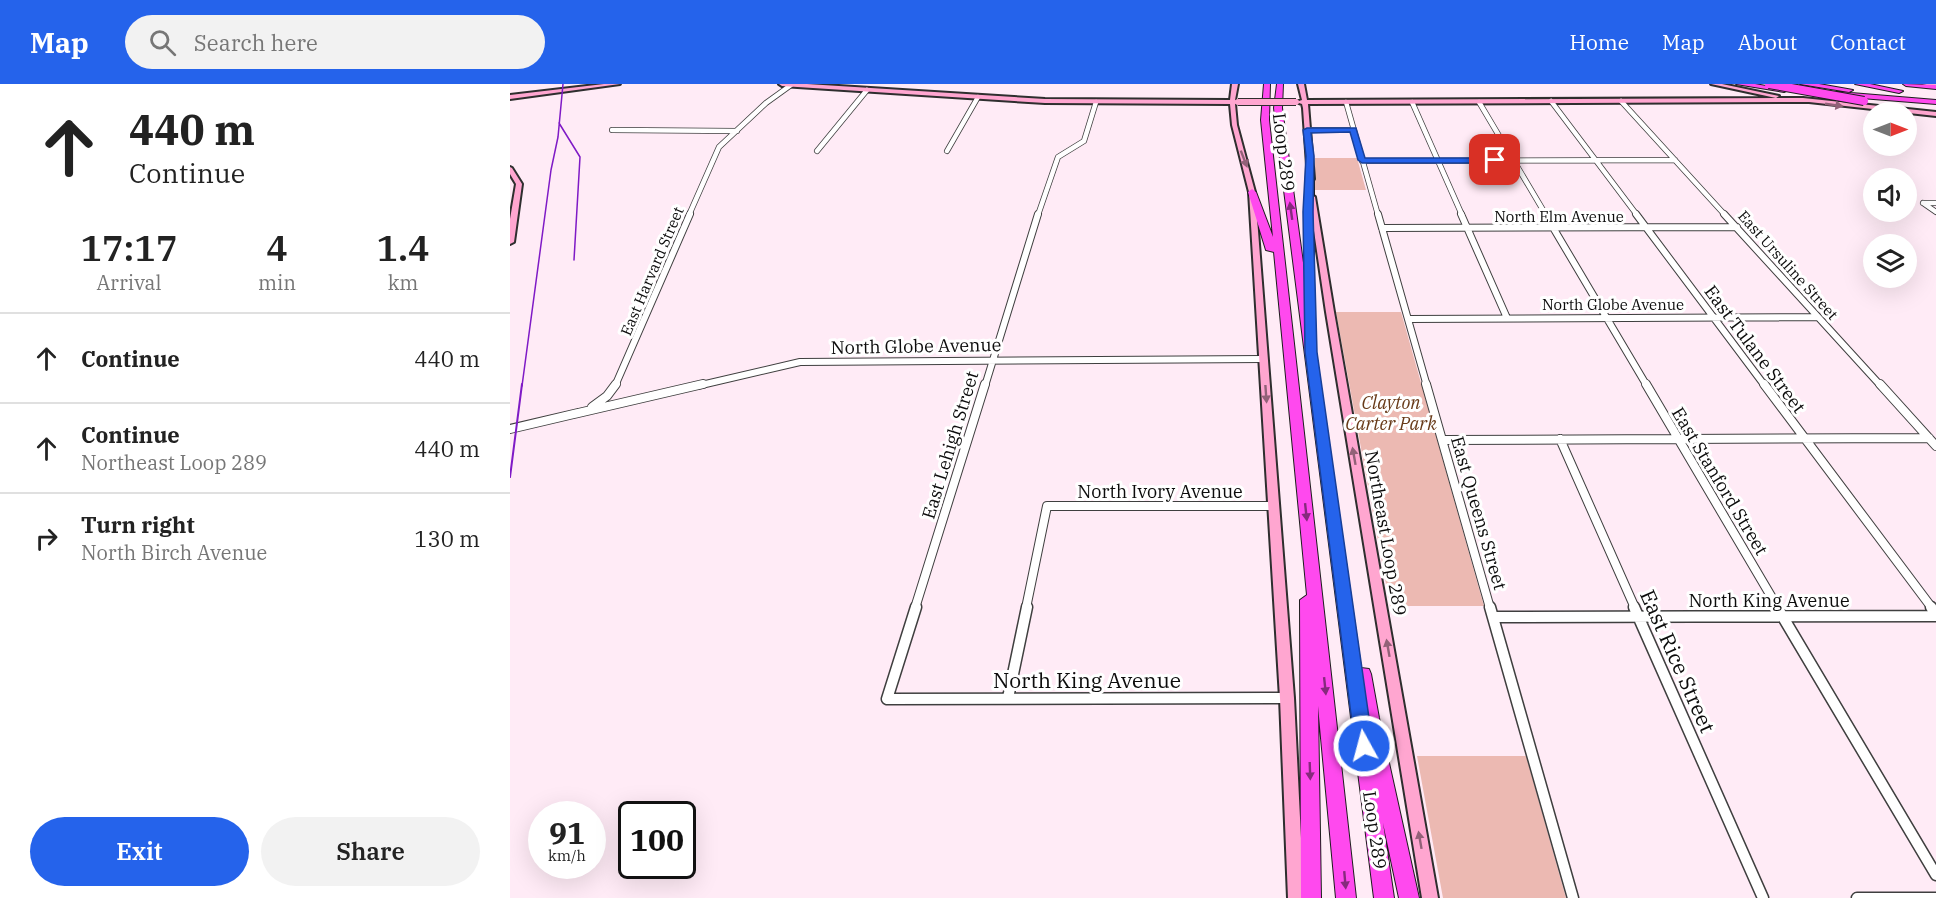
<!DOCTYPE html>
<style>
:root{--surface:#fff;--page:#f2f2f2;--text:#222;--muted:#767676;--line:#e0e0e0;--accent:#2563eb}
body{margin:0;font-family:"IBM Plex Serif",serif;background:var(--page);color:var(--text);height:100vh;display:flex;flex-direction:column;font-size:22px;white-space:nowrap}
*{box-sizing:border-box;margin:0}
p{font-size:20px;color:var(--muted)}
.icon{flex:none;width:33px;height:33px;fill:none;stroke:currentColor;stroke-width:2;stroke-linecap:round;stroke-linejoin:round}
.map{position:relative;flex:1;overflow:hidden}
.panel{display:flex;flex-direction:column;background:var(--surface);width:510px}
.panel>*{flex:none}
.guide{background:#fff;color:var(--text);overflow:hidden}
.needle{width:39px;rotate:90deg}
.fabs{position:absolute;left:1353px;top:18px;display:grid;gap:12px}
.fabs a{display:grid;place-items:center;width:54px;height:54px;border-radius:50%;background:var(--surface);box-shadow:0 6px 24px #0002;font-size:30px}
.speed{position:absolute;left:18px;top:717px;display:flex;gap:12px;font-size:30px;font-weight:700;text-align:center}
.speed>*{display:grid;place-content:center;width:78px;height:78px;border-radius:50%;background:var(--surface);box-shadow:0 6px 24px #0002;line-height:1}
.speed small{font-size:15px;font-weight:400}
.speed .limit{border:3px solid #111;border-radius:9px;background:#fff;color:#111}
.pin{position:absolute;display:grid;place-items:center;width:51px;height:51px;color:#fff;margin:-26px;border-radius:12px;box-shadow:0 3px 9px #0006}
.me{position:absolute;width:66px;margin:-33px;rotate:353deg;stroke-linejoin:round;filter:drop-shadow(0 0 4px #0008)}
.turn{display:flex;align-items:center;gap:21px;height:126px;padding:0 30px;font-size:27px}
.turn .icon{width:78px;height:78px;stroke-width:2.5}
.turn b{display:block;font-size:42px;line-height:51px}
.eta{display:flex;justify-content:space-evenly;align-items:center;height:102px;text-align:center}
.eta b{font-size:36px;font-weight:600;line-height:42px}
.primary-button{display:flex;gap:12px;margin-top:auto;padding:12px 30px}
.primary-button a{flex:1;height:69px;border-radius:36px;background:var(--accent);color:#fff;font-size:24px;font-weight:600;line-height:69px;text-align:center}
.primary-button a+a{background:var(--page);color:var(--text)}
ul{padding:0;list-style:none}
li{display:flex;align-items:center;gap:18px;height:90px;padding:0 30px;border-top:2px solid var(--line)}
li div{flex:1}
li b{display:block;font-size:22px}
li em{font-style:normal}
header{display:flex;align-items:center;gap:36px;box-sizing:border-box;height:84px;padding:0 30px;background:var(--accent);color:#fff}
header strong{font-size:28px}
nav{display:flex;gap:33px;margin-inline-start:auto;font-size:21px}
.search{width:420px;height:54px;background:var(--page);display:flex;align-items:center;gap:15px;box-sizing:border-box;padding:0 21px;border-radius:33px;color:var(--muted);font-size:22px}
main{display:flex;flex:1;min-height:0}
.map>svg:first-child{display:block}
.green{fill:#ecb9b2}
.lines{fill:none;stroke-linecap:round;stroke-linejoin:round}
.street-far3-casing{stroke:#3f3f3f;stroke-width:6}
.street-far2-casing{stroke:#3f3f3f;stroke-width:8}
.street-far1-casing{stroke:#3f3f3f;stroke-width:10}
.street-casing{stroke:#3f3f3f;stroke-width:13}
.secondary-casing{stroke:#2e2e2e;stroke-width:4}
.highway-casing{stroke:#1d1d1d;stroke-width:2}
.street-far3{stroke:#fff;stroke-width:4.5}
.street-far2{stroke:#fff;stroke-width:6}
.street-far1{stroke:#fff;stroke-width:8}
.street{stroke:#fff;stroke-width:10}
.secondary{fill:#ffa6d0;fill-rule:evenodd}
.highway{fill:#ff49ee;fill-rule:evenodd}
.rail-far1{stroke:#7f1ac6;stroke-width:1.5}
.rail{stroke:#7f1ac6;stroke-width:2}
.secondary-bridge-casing{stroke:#2e2e2e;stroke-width:8;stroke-linecap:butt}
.highway-bridge-casing{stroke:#1d1d1d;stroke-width:10;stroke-linecap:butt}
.secondary-bridge{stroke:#ffa6d0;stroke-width:6}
.highway-bridge{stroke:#ff49ee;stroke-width:8}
.oneway{fill:#926178}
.oneway2{fill:#862a7d}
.route{fill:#2563eb;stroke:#184099;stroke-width:1.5}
.labels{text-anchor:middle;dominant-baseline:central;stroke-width:6;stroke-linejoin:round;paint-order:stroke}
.far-street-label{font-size:15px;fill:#0c0c0c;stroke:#fff}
.street-label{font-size:18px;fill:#0c0c0c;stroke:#fff}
.park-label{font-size:18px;font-style:italic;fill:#683a18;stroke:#fff}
.near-street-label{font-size:21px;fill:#0c0c0c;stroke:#fff}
</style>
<header>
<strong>Map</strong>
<div class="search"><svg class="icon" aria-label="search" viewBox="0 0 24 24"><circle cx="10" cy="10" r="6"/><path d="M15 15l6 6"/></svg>Search here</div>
<nav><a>Home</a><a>Map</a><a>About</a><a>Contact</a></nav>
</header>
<main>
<section class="panel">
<div class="guide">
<div class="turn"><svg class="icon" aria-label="ahead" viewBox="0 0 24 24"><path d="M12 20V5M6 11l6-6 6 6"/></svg><div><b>440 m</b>Continue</div></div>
</div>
<div class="eta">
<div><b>17:17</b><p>Arrival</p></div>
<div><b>4</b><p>min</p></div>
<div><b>1.4</b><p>km</p></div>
</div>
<ul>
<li><svg class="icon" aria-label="ahead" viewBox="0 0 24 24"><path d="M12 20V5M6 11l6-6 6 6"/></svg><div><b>Continue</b></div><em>440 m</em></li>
<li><svg class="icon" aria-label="ahead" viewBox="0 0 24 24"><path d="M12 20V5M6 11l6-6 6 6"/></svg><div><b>Continue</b><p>Northeast Loop 289</p></div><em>440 m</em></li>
<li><svg class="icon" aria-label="right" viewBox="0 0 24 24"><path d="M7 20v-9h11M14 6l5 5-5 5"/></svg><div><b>Turn right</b><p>North Birch Avenue</p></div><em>130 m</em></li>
</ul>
<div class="primary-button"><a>Exit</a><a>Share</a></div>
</section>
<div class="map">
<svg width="1426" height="814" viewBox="0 0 1426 814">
<rect width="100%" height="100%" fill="#ffebf6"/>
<path class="green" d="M805 74H847L856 106H804Z
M826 228H891L974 522H880Z
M907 672H1016L1056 814H933Z"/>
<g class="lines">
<g class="street-far3-casing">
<path id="street-far3" d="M1041 17 1127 131
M1111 17 1215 131
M836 18 868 131
M902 18 952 131
M969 18 1036 131
M102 46 227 47
M797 46H843
M307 67 357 6
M437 67 468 13
M852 77 1165 76
M1413 119 1426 128
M1413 119H1426
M179 131 209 63 256 19 281 1
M528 131 548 73 574 57 586 18"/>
</g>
<g class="street-far2-casing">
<path id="street-far2" d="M868 130 917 302
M951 130 997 234
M1035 130 1137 302
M1126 130 1255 302
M1214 130 1371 302
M872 144 1227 143
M898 235 1308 233
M105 302 180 130
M187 302 290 278 754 275
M475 302 528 130"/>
</g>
<g class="street-far1-casing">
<path id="street-far1" d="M916 300 980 524
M1136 300 1268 524
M1254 300 1422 524
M1370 300 1426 362
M82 323 97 312 106 300
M64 330 193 300
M0 345 68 329
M1050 355 1125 524
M933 356 1419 354
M405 524 475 300
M516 524 537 422H764"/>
</g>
<g class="street-casing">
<path id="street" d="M406 523 377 615 777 614
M980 523 1063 814
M1124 523 1253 814
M1267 523 1426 791
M1421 523 1426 530
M983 533 1426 532
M498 614 517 523
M1347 814H1426"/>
</g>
<g class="secondary-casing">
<path id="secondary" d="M94 0H110L0 15V11Z
M269 0H297L535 15 720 16 722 0H728L725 16 731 18 725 20 727 41 745 108 784 614 794 814H778L770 614 739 108 722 41 720 20 535 19 272 2Z
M788 0H794L797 16 1293 14 1426 28V32L1299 18 798 20 804 95 801 97 798 95 793 24 792 20 786 18 792 16Z
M1201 0H1212L1269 12 1266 14Z
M1412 0H1426V3Z
M0 83 2 84 12 100 4 158 0 160V135L6 100 0 90Z
M802 111 805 113 824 228 928 814H912L816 228 799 113Z"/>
</g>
<g class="highway-casing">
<path id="highway" d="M754 0H760L759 36 846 814H826L808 622 811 814H791L790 516 797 511 764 168 756 166 738 108 742 105 746 108 763 153 751 36Z
M767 0H773L772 24 794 186 796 83 800 81 804 83V197L796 199 851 584 859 585 861 590 869 634 909 814H889L873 739 884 814H864L767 51 764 24Z
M1226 0H1245L1278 6 1274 8Z
M1290 0H1309L1343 6 1339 8Z
M1345 0H1360L1393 7 1389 9Z
M1393 0 1426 1V5L1396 2Z
M1329 8 1426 16V20L1326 12V8Z"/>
</g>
<use href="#street-far3" class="street-far3"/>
<use href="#street-far2" class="street-far2"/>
<use href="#street-far1" class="street-far1"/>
<use href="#street" class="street"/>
<use href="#secondary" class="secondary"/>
<use href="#highway" class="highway"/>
<path class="rail-far1" d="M49 39 70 73 64 176
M12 302 41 86 48 53 53 0"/>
<path class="rail" d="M0 393 12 300"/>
<g class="secondary-bridge-casing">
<path id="secondary-bridge" d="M728 18H786"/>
</g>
<g class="highway-bridge-casing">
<path id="highway-bridge" d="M1259 0 1354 17"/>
</g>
<use href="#secondary-bridge" class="secondary-bridge"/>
<use href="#highway-bridge" class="highway-bridge"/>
</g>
<defs><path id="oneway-solid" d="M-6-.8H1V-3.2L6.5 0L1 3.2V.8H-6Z" transform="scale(1.5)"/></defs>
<g class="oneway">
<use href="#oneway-solid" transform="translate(1324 21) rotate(8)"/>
<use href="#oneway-solid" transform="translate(734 75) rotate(69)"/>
<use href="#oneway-solid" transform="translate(756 310) rotate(86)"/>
<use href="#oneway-solid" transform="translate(844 372) rotate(-100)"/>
<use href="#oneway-solid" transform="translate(878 564) rotate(-100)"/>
<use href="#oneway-solid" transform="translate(910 756) rotate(-100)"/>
</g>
<g class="oneway2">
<use href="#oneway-solid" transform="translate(781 127) rotate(-98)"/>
<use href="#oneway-solid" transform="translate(796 428) rotate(84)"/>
<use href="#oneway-solid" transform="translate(815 602) rotate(84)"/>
<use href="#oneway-solid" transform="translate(800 687) rotate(88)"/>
<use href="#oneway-solid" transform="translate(835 796) rotate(85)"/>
</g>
<path class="route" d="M846 44 855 74H985L989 76 985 79H852L848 76 840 48 801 49 804 72 803 128 807 268 863 662 860 667 854 670 847 667 845 662 795 268 793 128 796 72 793 46 797 44Z"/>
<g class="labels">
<g class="far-street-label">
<text x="1049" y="132">North Elm Avenue</text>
<text transform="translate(1278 181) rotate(48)">East Ursuline Street</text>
<text transform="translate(142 187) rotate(-67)">East Harvard Street</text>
<text x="1103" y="220">North Globe Avenue</text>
</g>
<g class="street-label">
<text transform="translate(774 68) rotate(83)">Loop 289</text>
<text transform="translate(406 262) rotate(-1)">North Globe Avenue</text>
<text transform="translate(1245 265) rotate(53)">East Tulane Street</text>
<text transform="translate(440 361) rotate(-73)">East Lehigh Street</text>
<text transform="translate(1210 397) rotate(59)">East Stanford Street</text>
<text x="650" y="407">North Ivory Avenue</text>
<text transform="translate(969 429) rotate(74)">East Queens Street</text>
<text transform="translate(876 449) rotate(80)">Northeast Loop 289</text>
<text x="1259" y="516">North King Avenue</text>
<text transform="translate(865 746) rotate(82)">Loop 289</text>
</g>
<g class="park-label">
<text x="881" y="318">Clayton<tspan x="881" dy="21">Carter Park</tspan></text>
</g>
<g class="near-street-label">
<text transform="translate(1168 577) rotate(66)">East Rice Street</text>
<text x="577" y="596">North King Avenue</text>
</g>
</g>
</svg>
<div class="fabs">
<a><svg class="needle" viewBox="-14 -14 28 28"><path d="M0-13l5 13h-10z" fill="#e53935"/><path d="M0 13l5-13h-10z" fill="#767676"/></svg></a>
<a><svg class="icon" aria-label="sound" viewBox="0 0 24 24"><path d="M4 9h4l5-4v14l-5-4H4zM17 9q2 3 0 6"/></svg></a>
<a><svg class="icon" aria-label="layers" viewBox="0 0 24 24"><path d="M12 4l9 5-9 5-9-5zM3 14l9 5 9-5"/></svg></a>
</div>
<div class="speed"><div>91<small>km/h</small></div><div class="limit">100</div></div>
<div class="pin" style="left:985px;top:76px;background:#d93025"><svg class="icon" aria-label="arrive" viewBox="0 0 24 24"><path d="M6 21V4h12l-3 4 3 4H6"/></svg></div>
<svg class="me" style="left:854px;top:662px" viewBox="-20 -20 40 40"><circle r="17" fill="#2563eb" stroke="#fff" stroke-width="3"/><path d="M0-11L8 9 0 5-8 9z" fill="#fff"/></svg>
</div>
</main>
